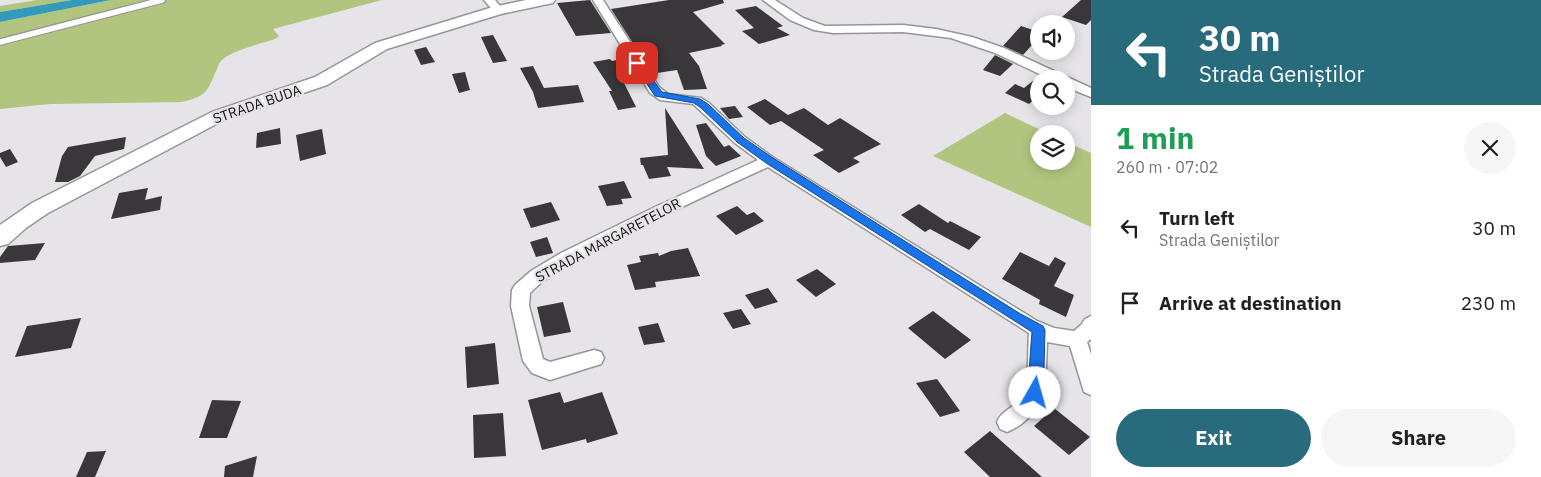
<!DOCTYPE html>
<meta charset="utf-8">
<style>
:root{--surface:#fff;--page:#f6f6f6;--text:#202124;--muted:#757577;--accent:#276b7c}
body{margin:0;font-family:"IBM Plex Sans",sans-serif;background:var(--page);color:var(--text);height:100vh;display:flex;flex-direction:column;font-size:19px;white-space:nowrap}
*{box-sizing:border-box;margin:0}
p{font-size:16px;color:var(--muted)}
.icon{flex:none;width:28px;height:28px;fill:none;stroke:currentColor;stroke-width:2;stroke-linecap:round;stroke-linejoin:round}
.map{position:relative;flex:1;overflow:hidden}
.details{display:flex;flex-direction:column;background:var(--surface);width:450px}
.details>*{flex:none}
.hud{background:#276b7c;color:#fff;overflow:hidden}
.tools{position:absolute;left:1030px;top:15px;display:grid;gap:10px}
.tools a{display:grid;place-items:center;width:45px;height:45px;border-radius:50%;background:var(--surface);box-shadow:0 2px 12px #0003;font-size:25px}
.pin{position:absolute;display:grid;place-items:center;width:42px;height:42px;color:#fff;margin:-21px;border-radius:10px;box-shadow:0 2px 8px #0006}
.me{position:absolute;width:55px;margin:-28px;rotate:7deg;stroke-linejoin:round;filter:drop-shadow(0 0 4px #0008)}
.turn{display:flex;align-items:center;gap:18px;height:105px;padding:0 25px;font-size:22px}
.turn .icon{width:65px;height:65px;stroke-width:2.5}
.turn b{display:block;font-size:35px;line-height:42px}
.round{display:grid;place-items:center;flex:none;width:52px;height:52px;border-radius:26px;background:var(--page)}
.overview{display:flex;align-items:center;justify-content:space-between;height:85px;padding:0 25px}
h1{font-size:30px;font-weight:700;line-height:38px;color:#1e9e55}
.cta{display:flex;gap:10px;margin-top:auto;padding:10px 25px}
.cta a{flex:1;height:58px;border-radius:30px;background:var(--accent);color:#fff;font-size:20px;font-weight:700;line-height:58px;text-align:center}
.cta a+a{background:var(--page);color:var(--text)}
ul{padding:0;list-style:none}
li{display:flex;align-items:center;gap:15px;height:75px;padding:0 25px}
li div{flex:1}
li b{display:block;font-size:19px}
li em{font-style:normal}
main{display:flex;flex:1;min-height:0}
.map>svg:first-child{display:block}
.green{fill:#b1c57e}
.water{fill:#349aba}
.building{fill:#39373a}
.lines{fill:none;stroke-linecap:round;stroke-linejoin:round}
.lane-casing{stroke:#989599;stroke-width:8}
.street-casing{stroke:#989599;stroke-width:3}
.secondary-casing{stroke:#989599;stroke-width:3}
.lane{stroke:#fff;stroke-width:5.5}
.street{fill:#fff;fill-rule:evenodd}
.secondary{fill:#fff;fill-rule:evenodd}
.route{fill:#1a73e8;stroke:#114b97}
.labels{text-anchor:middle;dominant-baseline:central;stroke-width:5;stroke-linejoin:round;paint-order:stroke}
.street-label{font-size:14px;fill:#100f11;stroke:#e6e4e8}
</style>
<main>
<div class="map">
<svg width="1091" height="477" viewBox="0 0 1091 477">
<rect width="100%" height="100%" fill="#e6e4e8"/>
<path class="green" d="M37 0H72L0 12V6Z
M111 0H382L273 29 279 36 275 39C260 44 229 51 220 62 218 65 217 70 215 73 207 94 203 97 182 102L51 104 0 109V22Z
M1005 113 1049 134H1039V161H1066V142L1091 153V227L933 156Z"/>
<path class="water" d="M72 0H111L0 22V12Z"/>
<path class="building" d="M590 0 611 33 576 36 557 3Z
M669 0H723L724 3 693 12 725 44 721 45 722 46 689 53 699 66 707 89 684 90 677 70 657 73 642 47 636 48 611 9Z
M1081 0H1091V20L1086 25 1062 17Z
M756 6 783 26 777 28 790 35 759 44 742 31 754 28 735 10Z
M1021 26 1039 32V37L1023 55 1003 46Z
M493 35 507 61 493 63 481 37Z
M426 47 435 62 421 65 414 50Z
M995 55 1013 64 1000 76 983 70Z
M610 59 612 61 617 60 626 74 620 75 636 107 618 110 609 91H612L593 62Z
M533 66 544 88 578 85 584 102 538 108 533 92 520 68Z
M465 72 470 90 459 93 452 74Z
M1039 76V95L1029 104 1005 93 1015 84 1024 88Z
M765 99 788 115 804 108 828 125 840 118 881 144 853 158 860 162 839 173 813 155 824 150 781 121 770 125 747 107Z
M735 106 743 117 729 119 720 108Z
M665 108 704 169 667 167 671 176 649 179 643 165H641L640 158 668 155Z
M706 123 724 147 729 145 741 156 716 166 706 156 696 125Z
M280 128 281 144 256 148 257 133Z
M322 129 326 154 300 161 296 135Z
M126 137 124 149 95 156 80 176 68 182H55L62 156 68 147Z
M10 149 18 162 6 167 0 157V153Z
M624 181 632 198 621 199 623 204 607 206 598 186Z
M148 188 145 200 162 196 160 210 111 219 119 193Z
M551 202 560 220 531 228 523 209Z
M919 204 948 223 950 221 981 237 969 250 930 229 925 232 901 215Z
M737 206 747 215 754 212 764 221 736 235 716 216Z
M547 237 553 253 536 257 530 242Z
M45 243 35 260 0 263V257L8 246Z
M688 248 700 276 655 282 656 287 635 290 627 265 641 262 639 256 658 253 659 256 671 251Z
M1020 252 1049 266 1055 257 1066 263 1054 286 1074 295 1066 317 1039 304 1040 300 1002 279Z
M817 269 836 284 816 297 796 280Z
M768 288 778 302 755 309 745 295Z
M563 302 571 332 544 337 537 307Z
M741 309 751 324 733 329 723 313Z
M933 311 971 340 945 359 908 328Z
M81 318 71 348 15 357 27 326Z
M658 323 665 342 644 345 638 327Z
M495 343 499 384 467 388 465 347Z
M937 379 960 411 940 417 916 383Z
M560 392 564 403 602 392 618 434 587 443 586 439 542 450 528 400Z
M212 400 241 401 227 438H199Z
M1054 408 1090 437 1069 455 1034 426Z
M503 413 506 456 474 458 473 415Z
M990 431 1042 477H990L964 452Z
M106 451 95 477H76L87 452Z
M257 456 253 477H224L225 466Z"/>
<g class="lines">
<g class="lane-casing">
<path id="lane" d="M0 42 162 0"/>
</g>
<g class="street-casing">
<path id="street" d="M484 0H495L503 10 502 12H494Z
M593 0H603L659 87 668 94 701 98 709 103 745 137 774 158 1037 321 1054 328 1074 331 1081 325 1085 319 1091 316V339L1087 342 1091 354V395L1084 392 1070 346 1047 342 1045 393C1037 410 1025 425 1007 432L1000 429 997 422C1001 411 1012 409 1019 400 1031 383 1027 354 1029 333L768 167C715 191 662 216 610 243 583 257 552 270 530 293L529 306 543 359 550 362 594 350 601 352 604 358 601 364 550 380 532 373 523 361 511 306 512 290 515 285 531 271 561 253 655 207 758 160 735 143 693 104 660 100 650 93Z
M763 0H775L803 18 825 26 903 25 936 29 972 37 1004 48 1091 88V97L1066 87V79H1050L995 53 951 38 903 32 833 33 814 30 790 20Z"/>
</g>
<g class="secondary-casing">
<path id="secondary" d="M526 0H555L553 3 501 14 387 49 327 85 224 120 48 213 26 228 8 244 0 246V225L32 203 212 112 315 77 375 43 493 7Z"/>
</g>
<use href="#lane" class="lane"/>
<use href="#street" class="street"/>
<use href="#secondary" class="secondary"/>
</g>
<path class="route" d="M634 62H640L662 92 700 99 708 104 744 138 773 158 1019 313 1043 326 1045 330 1044 369 1040 397 1035 399 1030 397C1027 391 1031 344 1032 332L766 163 737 142 701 108 694 103 655 96 633 63Z"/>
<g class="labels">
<g class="street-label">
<text transform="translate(257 104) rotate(-19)">STRADA BUDA</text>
<text transform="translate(608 240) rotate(-28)">STRADA MARGARETELOR</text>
</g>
</g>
</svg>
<div class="tools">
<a><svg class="icon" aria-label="sound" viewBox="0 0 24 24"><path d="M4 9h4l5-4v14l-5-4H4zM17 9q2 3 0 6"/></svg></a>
<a><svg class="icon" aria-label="search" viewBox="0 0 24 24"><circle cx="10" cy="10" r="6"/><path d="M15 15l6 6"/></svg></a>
<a><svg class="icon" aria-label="layers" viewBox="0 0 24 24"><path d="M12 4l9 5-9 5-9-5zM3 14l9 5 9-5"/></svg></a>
</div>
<div class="pin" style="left:637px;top:63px;background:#d93025"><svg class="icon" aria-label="arrive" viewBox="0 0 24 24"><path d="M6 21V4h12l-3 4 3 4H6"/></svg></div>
<svg class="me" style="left:1035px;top:393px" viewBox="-20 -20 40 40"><circle r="19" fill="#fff"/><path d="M0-13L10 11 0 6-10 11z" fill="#1a73e8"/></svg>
</div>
<section class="details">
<div class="hud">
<div class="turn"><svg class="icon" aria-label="left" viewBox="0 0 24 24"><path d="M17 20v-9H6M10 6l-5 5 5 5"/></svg><div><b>30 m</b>Strada Geniștilor</div></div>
</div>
<div class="overview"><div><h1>1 min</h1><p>260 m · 07:02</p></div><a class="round"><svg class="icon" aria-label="close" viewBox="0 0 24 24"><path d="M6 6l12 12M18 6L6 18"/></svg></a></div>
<ul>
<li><svg class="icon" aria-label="left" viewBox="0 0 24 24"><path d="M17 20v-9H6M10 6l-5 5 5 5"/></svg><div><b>Turn left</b><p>Strada Geniștilor</p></div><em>30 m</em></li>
<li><svg class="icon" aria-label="arrive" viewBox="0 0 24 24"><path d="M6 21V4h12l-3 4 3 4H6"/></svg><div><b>Arrive at destination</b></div><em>230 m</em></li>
</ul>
<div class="cta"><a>Exit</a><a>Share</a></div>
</section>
</main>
